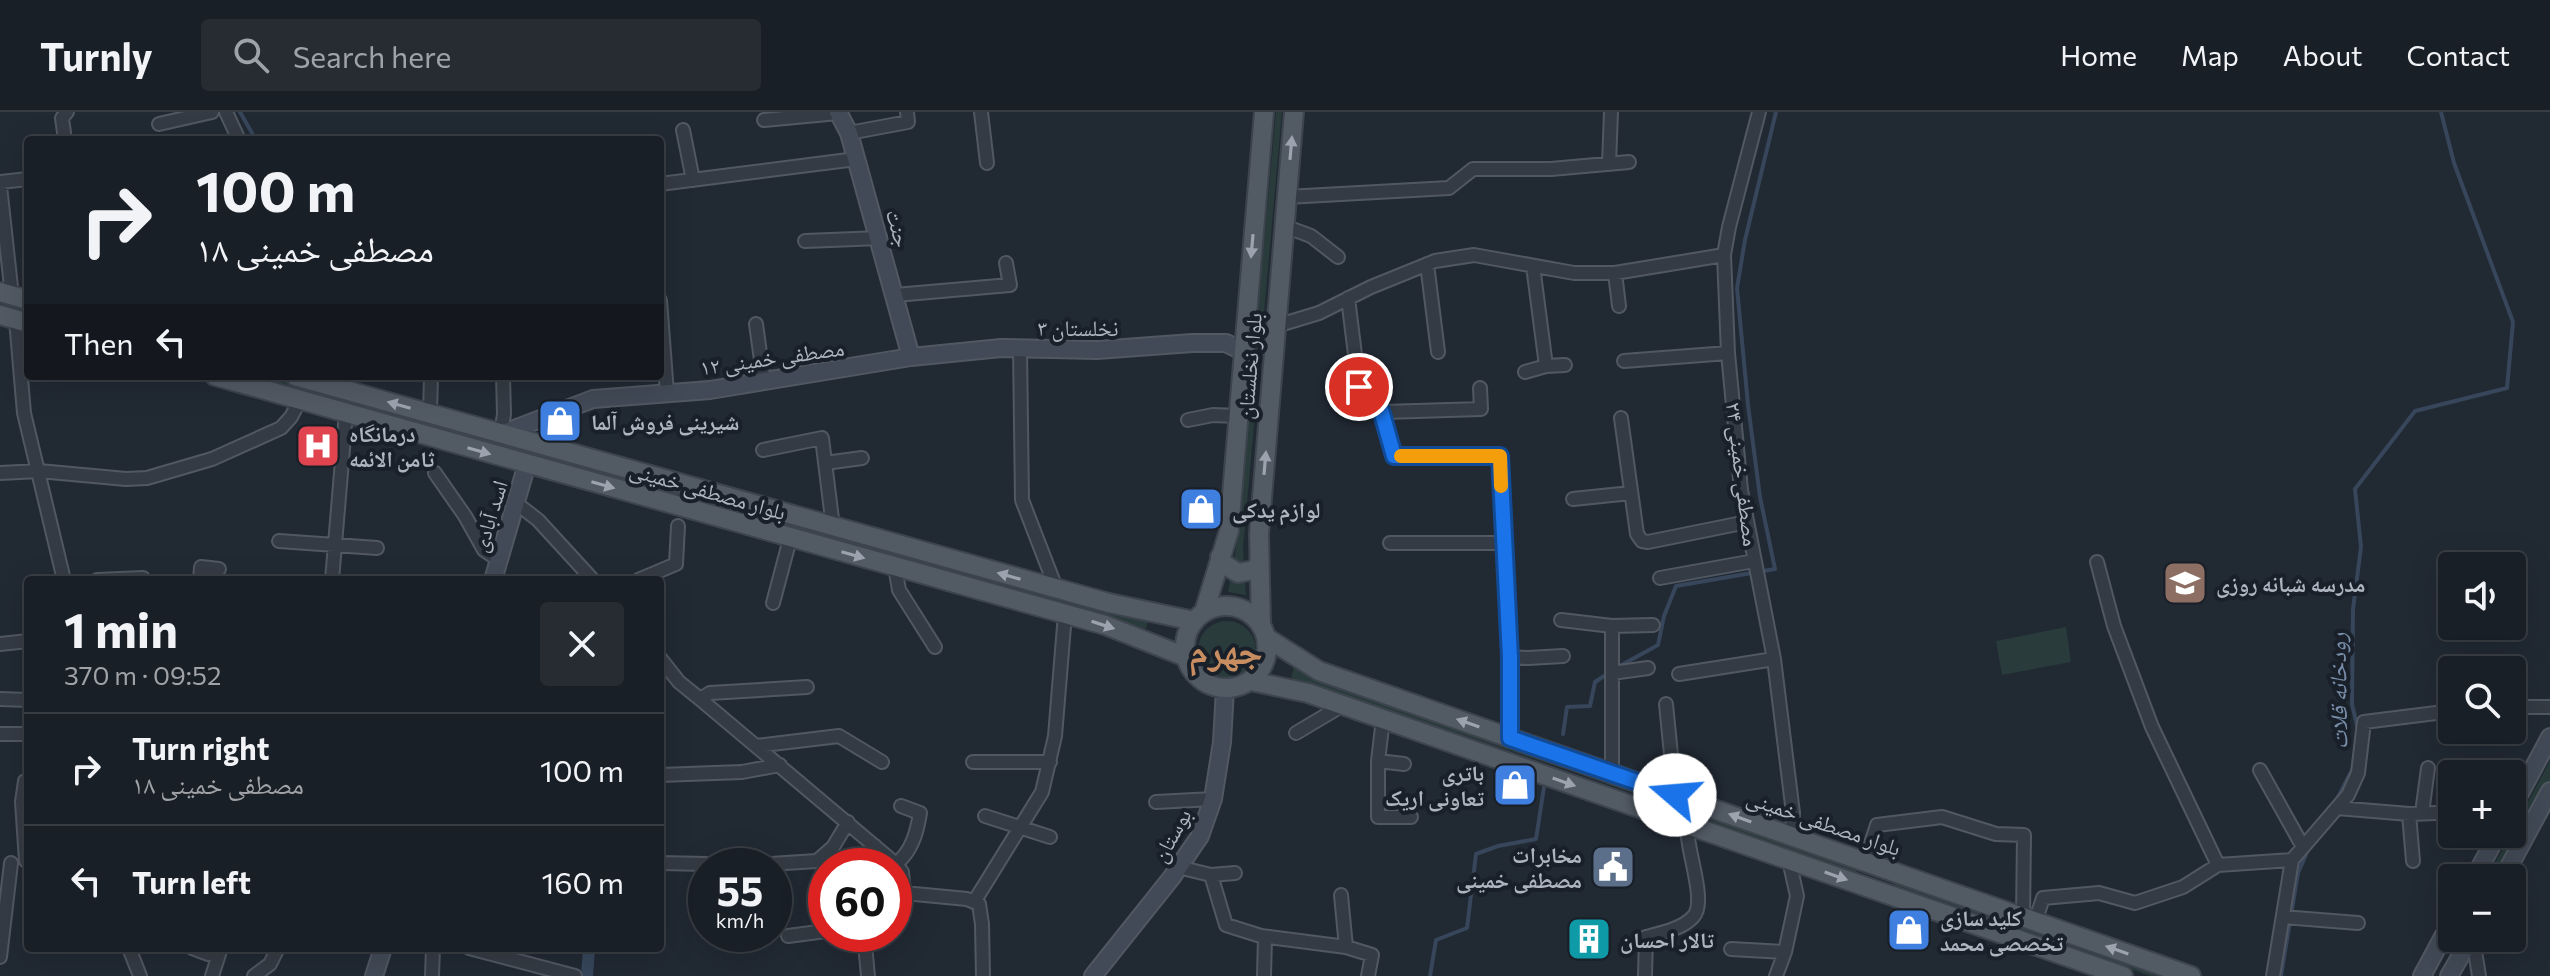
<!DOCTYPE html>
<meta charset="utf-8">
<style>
:root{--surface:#191f26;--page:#262c32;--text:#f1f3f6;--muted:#9fa2a7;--line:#373d43}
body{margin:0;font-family:Commissioner,"Noto Naskh Arabic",sans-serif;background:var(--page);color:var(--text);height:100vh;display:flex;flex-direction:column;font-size:30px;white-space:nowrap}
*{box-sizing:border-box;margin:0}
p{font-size:26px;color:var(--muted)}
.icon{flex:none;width:44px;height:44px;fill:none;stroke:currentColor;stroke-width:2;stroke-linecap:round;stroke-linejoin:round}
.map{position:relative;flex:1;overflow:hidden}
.drawer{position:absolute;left:24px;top:464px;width:640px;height:376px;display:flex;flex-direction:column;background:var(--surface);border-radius:8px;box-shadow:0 8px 32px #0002,0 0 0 2px var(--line)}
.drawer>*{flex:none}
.guide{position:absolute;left:24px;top:24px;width:640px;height:244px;border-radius:8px;box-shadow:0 8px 32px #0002,0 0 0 2px var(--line);background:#191f26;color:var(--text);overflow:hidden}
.buttons{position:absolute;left:2438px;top:440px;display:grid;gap:16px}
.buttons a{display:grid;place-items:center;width:88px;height:88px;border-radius:8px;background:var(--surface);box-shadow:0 8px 32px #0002,0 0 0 2px var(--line);font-size:40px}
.speed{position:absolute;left:688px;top:736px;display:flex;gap:16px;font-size:40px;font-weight:700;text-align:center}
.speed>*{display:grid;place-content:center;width:104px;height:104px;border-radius:50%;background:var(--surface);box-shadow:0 8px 32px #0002,0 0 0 2px var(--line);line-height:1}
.speed small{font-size:20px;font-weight:400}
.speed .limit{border:12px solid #d22;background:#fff;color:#111}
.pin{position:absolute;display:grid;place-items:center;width:68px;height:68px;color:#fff;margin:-34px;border:4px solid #fff;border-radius:50%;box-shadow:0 2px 8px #0007}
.me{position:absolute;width:88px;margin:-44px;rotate:288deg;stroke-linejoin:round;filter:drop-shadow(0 0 6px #0008)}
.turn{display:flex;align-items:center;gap:28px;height:168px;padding:0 40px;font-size:36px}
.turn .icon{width:104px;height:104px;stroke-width:2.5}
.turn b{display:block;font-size:56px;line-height:68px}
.then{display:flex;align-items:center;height:76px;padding:0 40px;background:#0003;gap:16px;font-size:30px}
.round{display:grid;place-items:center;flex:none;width:84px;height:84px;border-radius:8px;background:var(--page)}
.summary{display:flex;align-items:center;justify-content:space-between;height:136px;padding:0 40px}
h1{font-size:48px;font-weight:700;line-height:60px}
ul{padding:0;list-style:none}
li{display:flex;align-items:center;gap:24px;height:112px;padding:0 40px;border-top:2px solid var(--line)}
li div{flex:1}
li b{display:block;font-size:30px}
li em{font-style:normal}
header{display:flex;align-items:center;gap:48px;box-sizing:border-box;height:112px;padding:0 40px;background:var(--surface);border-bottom:2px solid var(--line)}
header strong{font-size:38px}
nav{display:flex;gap:44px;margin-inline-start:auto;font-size:28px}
.search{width:560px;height:72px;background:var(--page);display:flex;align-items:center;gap:20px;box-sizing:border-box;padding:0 28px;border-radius:8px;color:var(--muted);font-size:30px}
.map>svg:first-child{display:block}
.green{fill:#293b3b}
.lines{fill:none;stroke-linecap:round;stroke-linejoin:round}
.stream{stroke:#37465b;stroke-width:4}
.canal{stroke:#37465b;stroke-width:12}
.street-casing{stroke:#515862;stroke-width:16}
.secondary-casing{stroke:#515862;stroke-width:20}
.primary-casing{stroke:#3d444e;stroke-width:22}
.street{stroke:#343b44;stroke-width:12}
.secondary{stroke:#424a57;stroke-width:16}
.primary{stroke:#525a64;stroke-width:18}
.oneway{fill:#9ca3ae}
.route-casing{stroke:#114b97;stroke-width:20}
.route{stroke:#1a73e8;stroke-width:14}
.slow{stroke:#f59e0b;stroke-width:14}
.labels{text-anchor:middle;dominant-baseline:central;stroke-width:8;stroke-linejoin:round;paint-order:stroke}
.street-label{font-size:22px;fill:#aeb5c1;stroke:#192029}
.poi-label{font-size:22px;font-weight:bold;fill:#aeb5c1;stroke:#192029;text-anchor:start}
.water-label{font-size:24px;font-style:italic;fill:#788da8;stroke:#192029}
.town-label{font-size:38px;font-weight:bold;fill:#c88e61;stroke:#192029}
</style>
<header>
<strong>Turnly</strong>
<div class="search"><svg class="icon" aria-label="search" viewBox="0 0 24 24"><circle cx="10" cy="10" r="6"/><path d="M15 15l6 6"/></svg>Search here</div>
<nav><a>Home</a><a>Map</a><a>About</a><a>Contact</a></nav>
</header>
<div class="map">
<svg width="2550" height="864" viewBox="0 0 2550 864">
<rect width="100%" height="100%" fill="#212933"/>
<path class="green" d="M1276 0H1282L1243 436 1246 483 1228 480 1236 436Z
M247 264H273L513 332 511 339Z
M567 346 739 397 737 404 565 353Z
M779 407 1148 509 1146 517 776 414Z
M1198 538a29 29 0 1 1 58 0a29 29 0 1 1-58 0Z
M2066 515 2071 550 2002 563 1996 529Z
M1294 555 1858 754 1856 762 1571 659 1291 566Z
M2550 649V672L2498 766H2487Z
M1895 765 2174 864H2150L1893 773Z"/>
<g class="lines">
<path class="stream" d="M240 0 256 28
M1618 555 1658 533 1664 504 1676 474 1775 457 1760 385 1748 293 1737 176 1745 128 1776 0
M2358 618 2352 592 2353 497 2361 435 2355 377 2415 299 2507 276 2513 210 2454 51 2441 0
M1563 622 1567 595 1590 594 1595 570 1610 560
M2336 689 2354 654
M1430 864 1436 828 1467 816 1476 742 1498 734 1536 727 1544 675
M2281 864 2298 761 2308 738"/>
<path class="canal" d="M587 864 589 836"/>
<g class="street-casing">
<path id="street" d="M226 0 239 28
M981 0 987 51
M1759 0 1729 115 1724 143 1728 241 1741 378 1774 547 1793 701 1792 725
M764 8 838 1
M159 12 212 0
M683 18 693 68
M849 21 908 10 907 0
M65 28 62 6 67 0
M1609 52 1611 0
M0 70 28 67
M660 72 856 47
M0 74 12 184
M1287 85 1449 76 1473 57H1551L1629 50
M1284 114 1311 124 1338 145
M805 129 880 126
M1427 152 1438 240
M1533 154 1546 254 1565 253
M1615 161 1619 194
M895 183 1010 173 1006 151
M1348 186 1359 275 1366 292 1384 300 1481 297 1480 276
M660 188 667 281
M16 208 24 301 64 468
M756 212 764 270
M1276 214 1319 201 1371 175 1435 149 1474 143 1574 161H1615L1724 143
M1020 236 1022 388 1056 476
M1624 249 1728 241
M1525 260 1546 254
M1381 298 1394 344H1500L1510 545V626
M430 302 431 264
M1621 306 1637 422 1642 429 1648 430 1747 410
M1188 308 1213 303 1238 304
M501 322 504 302 503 264
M763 338 822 326 833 415
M825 351 862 346
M0 361 39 359 126 367 147 366 212 347 281 316 291 305 300 288
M435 361 465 404 484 438 499 448
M1573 387 1631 381
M516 391 538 408 593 468
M279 429 377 436
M1390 431H1504
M2097 450 2114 514 2152 615 2218 753
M895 455 899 478 935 535
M1660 466 1754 449
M97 468 143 466
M200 468 201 455 219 457
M332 468 346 301
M638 468 676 452 678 414
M773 491 790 427
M1561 508 1612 514 1653 513
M0 532 28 529
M1510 545 1528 546 1563 544
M660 546 679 570 700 587 896 752 902 760 904 781 967 787 979 792 982 812 983 864
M1612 561 1648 556
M1679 562 1774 547
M0 587 28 588
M700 587 710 581 807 575
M1666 592 1675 683
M2512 595H2550
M1383 607 1378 649V705H1411
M1296 621 1343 593
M0 622H28
M756 634 839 624 882 650
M1378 649 1404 652
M973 650H1050
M2260 658 2303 735
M1612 662V514
M660 663 742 660 780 653
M25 669 22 690 26 749
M1156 690 1213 687
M2337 696 2409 702 2437 701
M2422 701 2428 656
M2409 702 2413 749
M985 704 1050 725
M1865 750 1877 713 1942 705 1996 722 2024 723 2023 805
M660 751 753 753 817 749 833 735 848 710
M896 752C912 739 917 720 920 701L901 694
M869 754 875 734
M1178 755 1211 763 1235 761
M1211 763 1226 813 1261 824 1346 835 1372 843 1368 864
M1341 783 1346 835
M974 790 1042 680 1055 624 1065 502
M2284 805 2358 811
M2035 810 2043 786 2099 781 2135 791 2183 775 2218 753 2292 748
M864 822 868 864
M788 824 826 819
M2473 826 2479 864
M129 836 140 864
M192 836 208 842H219
M469 836 575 864
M1731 837 1785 840
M0 845 11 751
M212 864 221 836
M254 864 270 852 278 836
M432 864 433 836
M1264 864 1265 825
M1645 864 1646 825C1661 821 1682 817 1693 805 1708 790 1685 735 1687 712
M1776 864 1785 840 1797 784 1789 748
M2273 864 2292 748 2348 683 2358 661 2364 610 2452 599"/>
</g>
<g class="secondary-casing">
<path id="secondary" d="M838 0 849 21 911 245
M501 322 593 287 710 278 911 245 1001 236 1097 238 1192 231H1226L1244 240
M493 468 527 352
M2512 696 2550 625
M2474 766 2498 722
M2503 766 2550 679
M374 864 383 836
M1093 864 1172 765 1200 724 1213 687 1222 630 1225 577
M2422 864 2452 808
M2449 864 2471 826"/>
</g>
<g class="primary-casing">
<path id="primary" d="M0 180 28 188
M0 203 28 211
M215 264 1105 513 1186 545
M295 264 1109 491 1194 509
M1220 445 1224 452 1238 461 1254 458 1259 452
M1185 535a41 41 0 1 1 82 0a41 41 0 1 1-82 0Z
M1204 500 1229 419 1264 0
M1261 513 1259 422 1294 0
M1267 526 1319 559 2191 864
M1251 569 1308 581 2123 864"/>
</g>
<use href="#street" class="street"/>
<use href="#secondary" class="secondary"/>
<use href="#primary" class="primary"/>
</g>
<defs><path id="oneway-solid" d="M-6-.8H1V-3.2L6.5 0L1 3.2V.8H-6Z" transform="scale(2)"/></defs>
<g class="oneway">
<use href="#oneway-solid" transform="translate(1291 36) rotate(-85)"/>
<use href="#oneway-solid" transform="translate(1252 134) rotate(95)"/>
<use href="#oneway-solid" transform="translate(399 293) rotate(-164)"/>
<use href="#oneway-solid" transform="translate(479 339) rotate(16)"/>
<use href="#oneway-solid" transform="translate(1265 351) rotate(-85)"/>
<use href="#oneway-solid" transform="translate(603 373) rotate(16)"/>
<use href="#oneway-solid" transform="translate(853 443) rotate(16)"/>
<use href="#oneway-solid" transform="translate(1009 464) rotate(-164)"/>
<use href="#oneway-solid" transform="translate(1103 513) rotate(18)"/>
<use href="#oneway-solid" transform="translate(1468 611) rotate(-161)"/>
<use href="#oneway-solid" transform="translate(1564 670) rotate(19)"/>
<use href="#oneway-solid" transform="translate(1740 706) rotate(-160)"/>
<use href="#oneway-solid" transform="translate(1836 764) rotate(19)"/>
<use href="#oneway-solid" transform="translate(2117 838) rotate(-161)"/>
</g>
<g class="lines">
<g class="route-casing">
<path id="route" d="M1359 275 1366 292 1381 298 1394 344H1500L1510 545V626L1675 683"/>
</g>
<use href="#route" class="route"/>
<path class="slow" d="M1401 344H1500L1501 374"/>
</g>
<defs>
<g id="shop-square" transform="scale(2.3)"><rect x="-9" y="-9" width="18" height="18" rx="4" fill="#3f7fe0" stroke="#192029"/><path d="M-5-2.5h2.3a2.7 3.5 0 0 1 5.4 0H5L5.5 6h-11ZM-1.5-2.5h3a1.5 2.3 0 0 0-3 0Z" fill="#fff"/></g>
<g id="hospital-square" transform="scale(2.3)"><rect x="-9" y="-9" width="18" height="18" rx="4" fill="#e0444e" stroke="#192029"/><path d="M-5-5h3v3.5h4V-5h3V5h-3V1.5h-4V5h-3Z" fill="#fff"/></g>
<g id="school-square" transform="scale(2.3)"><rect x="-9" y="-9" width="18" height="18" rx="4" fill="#8d6e63" stroke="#192029"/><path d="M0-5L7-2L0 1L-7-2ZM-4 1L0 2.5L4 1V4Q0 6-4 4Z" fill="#fff"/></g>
<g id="civic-square" transform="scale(2.3)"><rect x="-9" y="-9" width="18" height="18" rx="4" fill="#5c6f8a" stroke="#192029"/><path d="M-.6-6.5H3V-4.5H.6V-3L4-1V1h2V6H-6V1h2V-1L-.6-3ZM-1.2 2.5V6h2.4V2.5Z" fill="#fff"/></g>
<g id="building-square" transform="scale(2.3)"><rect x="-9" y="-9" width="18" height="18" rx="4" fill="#0f9aa8" stroke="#192029"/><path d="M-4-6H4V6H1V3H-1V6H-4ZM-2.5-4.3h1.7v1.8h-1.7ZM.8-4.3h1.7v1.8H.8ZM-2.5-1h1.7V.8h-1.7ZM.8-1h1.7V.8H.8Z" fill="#fff"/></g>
</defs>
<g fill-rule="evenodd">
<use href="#shop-square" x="560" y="309"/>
<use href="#hospital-square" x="318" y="334"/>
<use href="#shop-square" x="1201" y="397"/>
<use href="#school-square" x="2185" y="471"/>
<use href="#shop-square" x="1515" y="673"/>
<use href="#civic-square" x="1613" y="755"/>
<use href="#shop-square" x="1909" y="818"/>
<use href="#building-square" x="1589" y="827"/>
</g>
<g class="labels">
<g class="street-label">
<text transform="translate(899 116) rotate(74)">جنت</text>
<text x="1078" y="215">نخلستان ۳</text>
<text transform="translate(772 245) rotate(-8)">مصطفی خمینی ۱۲</text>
<text transform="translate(1249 254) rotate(-85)">بلوار نخلستان</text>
<text transform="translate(1743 362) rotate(83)">مصطفی خمینی ۲۴</text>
<text transform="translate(708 378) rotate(16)">بلوار مصطفی خمینی</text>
<text transform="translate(489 404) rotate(-73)">اسد آبادی</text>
<text transform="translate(1824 710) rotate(19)">بلوار مصطفی خمینی</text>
<text transform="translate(1171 723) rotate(-61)">بوستان</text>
</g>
<g class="poi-label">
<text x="591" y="309">شیرینی فروش آلما</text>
<text x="349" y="321">درمانگاه<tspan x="349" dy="25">ثامن الائمه</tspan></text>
<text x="1232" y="397">لوازم یدکی</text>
<text x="2216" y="471">مدرسه شبانه روزی</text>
<text x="1484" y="660" text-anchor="end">باتری<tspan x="1484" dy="25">تعاونی اریک</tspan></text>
<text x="1582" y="742" text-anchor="end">مخابرات<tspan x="1582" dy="25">مصطفی خمینی</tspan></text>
<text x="1940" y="805">کلید سازی<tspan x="1940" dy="25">تخصصی محمد</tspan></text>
<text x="1620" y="827">تالار احسان</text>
</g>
<g class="water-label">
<text transform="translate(2337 579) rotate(-91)">رودخانه قلات</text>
</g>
<g class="town-label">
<text x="1226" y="536">جهرم</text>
</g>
</g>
</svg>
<div class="buttons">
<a><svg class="icon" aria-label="sound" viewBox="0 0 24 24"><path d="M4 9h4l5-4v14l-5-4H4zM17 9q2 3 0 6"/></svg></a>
<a><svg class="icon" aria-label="search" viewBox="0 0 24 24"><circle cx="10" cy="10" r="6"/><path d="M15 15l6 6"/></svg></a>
<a>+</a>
<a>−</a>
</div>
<div class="speed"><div>55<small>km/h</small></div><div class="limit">60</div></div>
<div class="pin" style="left:1359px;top:275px;background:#d93025"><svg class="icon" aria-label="arrive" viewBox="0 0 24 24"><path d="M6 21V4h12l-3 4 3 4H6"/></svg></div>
<svg class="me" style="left:1675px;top:683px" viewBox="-20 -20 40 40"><circle r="19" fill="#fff"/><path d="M0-13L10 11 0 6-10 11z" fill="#1a73e8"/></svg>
<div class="guide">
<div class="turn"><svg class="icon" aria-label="right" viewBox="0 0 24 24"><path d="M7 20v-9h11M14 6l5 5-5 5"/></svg><div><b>100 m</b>مصطفی خمینی ۱۸</div></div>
<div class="then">Then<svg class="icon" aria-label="left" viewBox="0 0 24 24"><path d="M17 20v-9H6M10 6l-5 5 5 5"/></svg></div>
</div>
<section class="drawer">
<div class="summary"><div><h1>1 min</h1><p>370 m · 09:52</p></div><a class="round"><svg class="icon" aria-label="close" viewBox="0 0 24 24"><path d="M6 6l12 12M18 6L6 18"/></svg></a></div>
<ul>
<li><svg class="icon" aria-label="right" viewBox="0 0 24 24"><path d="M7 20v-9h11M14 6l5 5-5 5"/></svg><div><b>Turn right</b><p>مصطفی خمینی ۱۸</p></div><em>100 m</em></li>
<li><svg class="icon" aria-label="left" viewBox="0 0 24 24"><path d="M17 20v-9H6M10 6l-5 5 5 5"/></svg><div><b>Turn left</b></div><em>160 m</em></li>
</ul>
</section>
</div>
